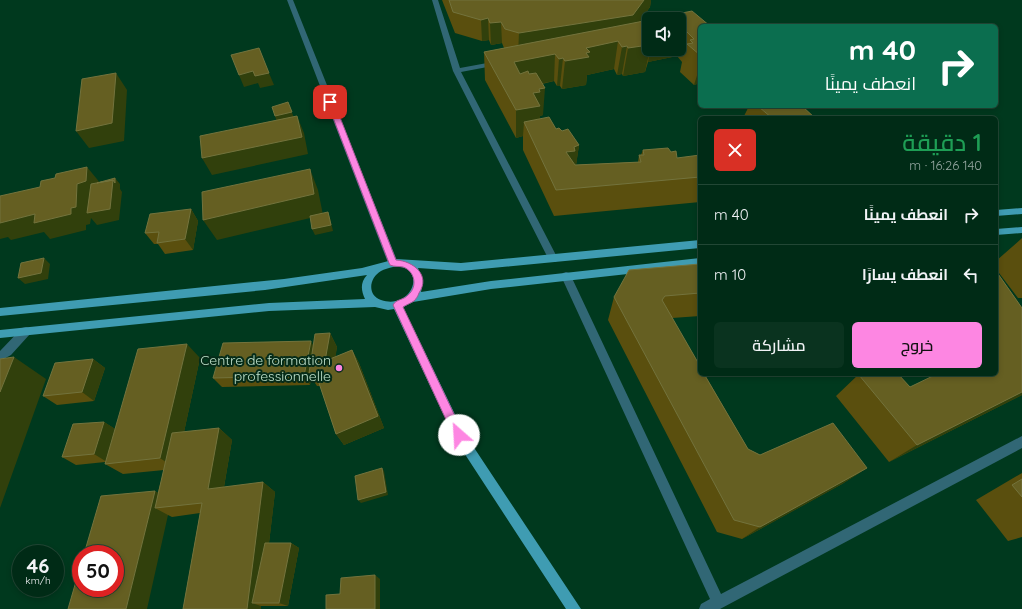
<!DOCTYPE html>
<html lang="ar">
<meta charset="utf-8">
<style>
:root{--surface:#002b16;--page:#0a331f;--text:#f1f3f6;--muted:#95a7a1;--line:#224735;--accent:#fd86e2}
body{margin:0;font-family:Quicksand,Cairo,sans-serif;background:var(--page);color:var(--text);direction:rtl;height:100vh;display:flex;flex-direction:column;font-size:15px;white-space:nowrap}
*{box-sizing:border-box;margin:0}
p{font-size:13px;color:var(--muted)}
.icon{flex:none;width:22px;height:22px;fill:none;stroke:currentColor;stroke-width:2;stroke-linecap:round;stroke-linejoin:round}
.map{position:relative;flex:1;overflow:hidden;direction:ltr}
.sheet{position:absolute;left:698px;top:116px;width:300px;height:260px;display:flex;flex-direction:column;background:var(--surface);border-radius:6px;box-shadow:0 2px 6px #0003,0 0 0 1px var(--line);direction:rtl}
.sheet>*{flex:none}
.banner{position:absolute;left:698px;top:24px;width:300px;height:84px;border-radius:6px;box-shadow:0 2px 6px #0003,0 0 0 1px var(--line);direction:rtl;background:#0b6e4f;color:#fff;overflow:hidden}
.buttons{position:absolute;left:642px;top:12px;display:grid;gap:8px}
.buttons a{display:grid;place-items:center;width:44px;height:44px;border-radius:6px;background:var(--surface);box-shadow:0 2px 6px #0003,0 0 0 1px var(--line);font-size:20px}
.speed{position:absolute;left:12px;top:545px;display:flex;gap:8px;font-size:20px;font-weight:700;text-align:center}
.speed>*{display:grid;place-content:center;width:52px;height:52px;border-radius:50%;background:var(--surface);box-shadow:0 2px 6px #0003,0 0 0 1px var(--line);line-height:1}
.speed small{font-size:10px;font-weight:400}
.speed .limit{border:6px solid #d22;background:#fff;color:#111}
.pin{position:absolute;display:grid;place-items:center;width:34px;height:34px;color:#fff;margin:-17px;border-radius:8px;box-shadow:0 2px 6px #0006}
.me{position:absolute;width:44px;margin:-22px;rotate:334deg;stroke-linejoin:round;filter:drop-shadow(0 0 3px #0008)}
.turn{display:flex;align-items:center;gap:14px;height:84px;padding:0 16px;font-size:18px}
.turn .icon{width:52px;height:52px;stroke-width:2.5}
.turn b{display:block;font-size:28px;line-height:34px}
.round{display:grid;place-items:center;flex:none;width:42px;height:42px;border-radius:6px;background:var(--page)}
.overview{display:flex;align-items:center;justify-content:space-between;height:68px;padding:0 16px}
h1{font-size:24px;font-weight:600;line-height:30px;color:#1e9e55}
.cta{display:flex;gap:8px;margin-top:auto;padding:8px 16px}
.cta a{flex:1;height:46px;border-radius:6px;background:var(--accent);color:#111;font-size:16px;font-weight:600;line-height:46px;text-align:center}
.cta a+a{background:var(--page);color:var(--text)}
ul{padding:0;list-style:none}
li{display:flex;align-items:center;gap:12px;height:60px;padding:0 16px;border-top:1px solid var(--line)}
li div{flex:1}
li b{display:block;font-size:15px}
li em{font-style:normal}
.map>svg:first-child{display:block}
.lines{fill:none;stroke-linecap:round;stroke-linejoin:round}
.minor{fill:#316775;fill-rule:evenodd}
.major{fill:#3f9cb2;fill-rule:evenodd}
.wall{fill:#5a4f0e}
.shaded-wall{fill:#31400c}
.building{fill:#655f22;stroke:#73733d}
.route{fill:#fd86e2;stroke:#a45793}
.poi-dot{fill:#fd86e2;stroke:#062c19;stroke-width:1.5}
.labels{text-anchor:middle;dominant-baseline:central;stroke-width:4;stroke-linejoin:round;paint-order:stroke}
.poi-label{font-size:14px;fill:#bfe0ca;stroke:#062c19;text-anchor:end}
</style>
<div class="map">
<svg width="1022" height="609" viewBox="0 0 1022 609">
<rect width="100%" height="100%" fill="#00391e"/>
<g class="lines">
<path class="minor" d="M287 0H293L398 263 396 266H390L388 263Z
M432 0H438L460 68 498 61 502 63 498 65 461 72 558 259 556 262H550L453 71Z
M566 272 569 273 571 276 721 594 1022 436V448L720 609H699L701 604 710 599 561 276 563 273Z
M26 327 30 328 31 331 30 334 11 355 0 361V351L22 328Z"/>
<path class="major" d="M1022 208V214L996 216V210Z
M1022 227V233L996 235V229Z
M700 240V248L461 271 418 268 423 282 421 292 491 281 700 258V266L491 289 413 302 403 307 463 431 581 609H566L455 439 394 309 388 310 375 307 269 311 0 338V330L269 303 365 299C361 290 360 283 367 275L265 290 0 316V308L284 279 362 268 396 259 461 263ZM393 267C428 263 414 311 381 300 367 295 369 278 381 271 384 269 389 268 393 267Z"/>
</g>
<path class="wall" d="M442 0H651L650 7 640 21 649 20V49H679V19L700 26V83L694 85 680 72 682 62 677 56 648 62 645 72 623 76 622 74 617 75 614 69 587 75 586 85 562 89 560 86H557L554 81 542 84 543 115 540 116 539 119 556 129 562 131 579 145 576 165 638 162 639 155H641L643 150 677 158 700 177V202L554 216 523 150V136L516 138 485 80 484 52 504 48 502 43 491 45 489 40 482 41 455 33Z
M749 106H802L815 118H746L744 116Z
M191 209 198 221 193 250 165 254 158 244H154L145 233Z
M1022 238V298H1018L996 269V261L1021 239Z
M700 264V316L672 318 748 449 760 455 867 468 842 484 742 539 717 532 608 320 614 297Z
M996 271 1022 308V395L889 462 836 396 859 374H898L910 387 996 374Z
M330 333 337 347 335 357 352 350 359 363 384 428 344 445 336 434 320 386H317L311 377 310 385 222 387 213 378 313 345Z
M200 358 184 432 219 428 232 440 224 487 263 482 275 492 269 543H291L299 548 288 606H261V609H183L200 513 172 517 168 515 68 609 158 492 164 470 123 474 105 464V462L76 465 62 457 104 422 115 429Z
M93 359 105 368 94 401 57 405 43 396Z
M1022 473V537L1008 541 976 500Z"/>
<path class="shaded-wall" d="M644 0H651L650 7 629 36 518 55 519 33Z
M488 18 489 40 482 41 481 20Z
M501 22 502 43 491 45 490 23Z
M684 29 679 48V30Z
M649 35V40H648L649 49H650L645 72 623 76 628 48 647 36Z
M618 41 614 69 587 75 586 85 562 89 565 61 586 48Z
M627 46 622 74 617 75 622 47Z
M650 49H679L677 56 648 62Z
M555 54 554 81 514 89V62Z
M563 58 560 86H557L559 59Z
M700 66V83L694 85Z
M253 71 269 73 274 85 260 88 258 83 244 87 239 75Z
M116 73 127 90 124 141 89 148 76 131Z
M545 88 543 115 540 116 539 133 524 122 523 136 516 138V110L533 93 539 89Z
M288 102 294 118 277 122 275 116Z
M297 116 304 133 308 154 212 175 202 158Z
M579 145 575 173 566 152 574 147Z
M87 167 101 184 113 180 115 178 120 184V189L122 192 119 220 97 225 91 218 90 224 86 225V230L50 239 44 232 11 240 8 237 0 239V223L35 214 71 208 77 184Z
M310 169 318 190 323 215 217 240 203 220Z
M191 209 198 221 193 250 185 239Z
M328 212 330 218 333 231 315 235 312 229Z
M44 258 50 264 48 279 25 284 18 278Z
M330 333 337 347 333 374 325 361Z
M311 341 316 351 309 373 311 377 310 385 304 376Z
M187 344 200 358 176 469 160 458Z
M352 350 359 363 384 428 344 445 336 434Z
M14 357 46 379 0 508V392Z
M93 359 105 368 94 401 82 392Z
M1022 392V395L889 462 917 445Z
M104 422 117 430 107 462 94 454Z
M219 428 232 440 222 498 208 489Z
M382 468 384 471 388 495 361 503 358 500Z
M867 468 842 484 742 539 760 527Z
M263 482 275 492 262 603H252L261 606V609H247Z
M155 491 171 500 155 508 168 515 147 609H126Z
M291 543 299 548 288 606 279 603Z
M375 575 380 579V609H375Z"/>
<path class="building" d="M449 0H644L633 15 519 33 505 29 501 22 490 23 488 18 481 20 453 12Z
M692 11 710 26H700V55L687 44 693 43 690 40 694 39 684 29 679 30V19H652Z
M649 20V35L647 36 649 38V40H648L649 42V45L628 48 627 46 622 47 618 41 586 48 590 52 586 53 589 57 565 61 563 58 559 59 555 54 514 62 520 74 528 71 529 74 536 73 545 88 539 89 540 92 533 93 540 106 516 110 484 52Z
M259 48 269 73 255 76 253 71 239 75 231 55Z
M116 73 112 123 76 131 82 79Z
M288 102 292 112 275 116 272 107Z
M762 106H802L815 118H772L759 107Z
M297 116 302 137 202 158 200 136Z
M549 117 556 129 559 128 562 131 568 129 579 145 574 147 575 151 566 152 575 165 641 162 639 155H644L643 150 668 148 671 152 676 151 677 158 700 155V177L556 190 524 122Z
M87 167 86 181 77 184 76 207 71 208V214L34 223 35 214 0 223V196L40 187 41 181 55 178 56 174Z
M310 169 314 194 203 220 202 192Z
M115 178V183L113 180 97 183Z
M113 180 110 209 87 213 91 184Z
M191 209 185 239 157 243 159 232 145 233 150 214Z
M328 212 331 225 312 229 310 216Z
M44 258 41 273 18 278 21 263Z
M700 264V293L665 296 662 300 700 366V374H704L748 449 760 455 833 423 867 468 760 527 734 520 614 297 629 270Z
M996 271 1022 308V392L917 445 859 375 860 374H898L910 387 937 374H996Z
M330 333 325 361 352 350 378 416 336 434 316 374 309 373 315 334Z
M311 341 304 376 213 378 223 343Z
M187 344 160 458 105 464 138 349Z
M14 357 0 392V359Z
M93 359 82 392 43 396 55 363Z
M104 422 94 454 62 457 73 424Z
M219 428 208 489 263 482 247 609H183L202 503 155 508 172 433Z
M382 468 386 492 358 500 355 476Z
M1022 479V497L1012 485Z
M155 491 126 609H68L81 564V588H115V554H84L101 496Z
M265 543H291L279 603H252Z
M375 575V609H326V595L340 594 341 578Z"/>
<path class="route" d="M330 100 334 102 396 260C413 261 431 275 419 293 418 296 416 299 414 301 411 303 406 305 403 307L464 435 463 439 459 440 455 439 393 305C396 299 404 300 408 295 418 287 415 271 403 267 399 266 394 267 390 265L389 263 327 102Z"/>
<circle class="poi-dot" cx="339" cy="368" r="4"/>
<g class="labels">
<g class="poi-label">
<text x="331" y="360">Centre de formation<tspan x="331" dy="16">professionnelle</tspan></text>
</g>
</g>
</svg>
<div class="buttons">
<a><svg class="icon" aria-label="sound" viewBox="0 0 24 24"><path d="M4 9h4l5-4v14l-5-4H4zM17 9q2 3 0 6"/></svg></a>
</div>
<div class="speed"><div>46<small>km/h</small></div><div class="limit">50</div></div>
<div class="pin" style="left:330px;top:102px;background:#d93025"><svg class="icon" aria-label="arrive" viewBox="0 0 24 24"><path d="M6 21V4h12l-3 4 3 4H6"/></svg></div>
<svg class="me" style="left:459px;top:435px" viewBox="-20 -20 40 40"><circle r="19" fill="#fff"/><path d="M0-13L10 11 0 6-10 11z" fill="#fd86e2"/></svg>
<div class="banner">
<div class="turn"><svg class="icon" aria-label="right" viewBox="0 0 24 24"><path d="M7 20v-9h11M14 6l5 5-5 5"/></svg><div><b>40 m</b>انعطف يمينًا</div></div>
</div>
<section class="sheet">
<div class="overview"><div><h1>1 دقيقة</h1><p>140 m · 16:26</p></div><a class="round" style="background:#d93025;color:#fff"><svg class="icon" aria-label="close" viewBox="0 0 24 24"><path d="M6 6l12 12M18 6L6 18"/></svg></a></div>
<ul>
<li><svg class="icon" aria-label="right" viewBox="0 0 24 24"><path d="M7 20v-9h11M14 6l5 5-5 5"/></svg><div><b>انعطف يمينًا</b></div><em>40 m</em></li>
<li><svg class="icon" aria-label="left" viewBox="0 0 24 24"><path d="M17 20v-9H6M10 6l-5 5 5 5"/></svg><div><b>انعطف يسارًا</b></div><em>10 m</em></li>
</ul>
<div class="cta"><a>خروج</a><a>مشاركة</a></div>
</section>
</div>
